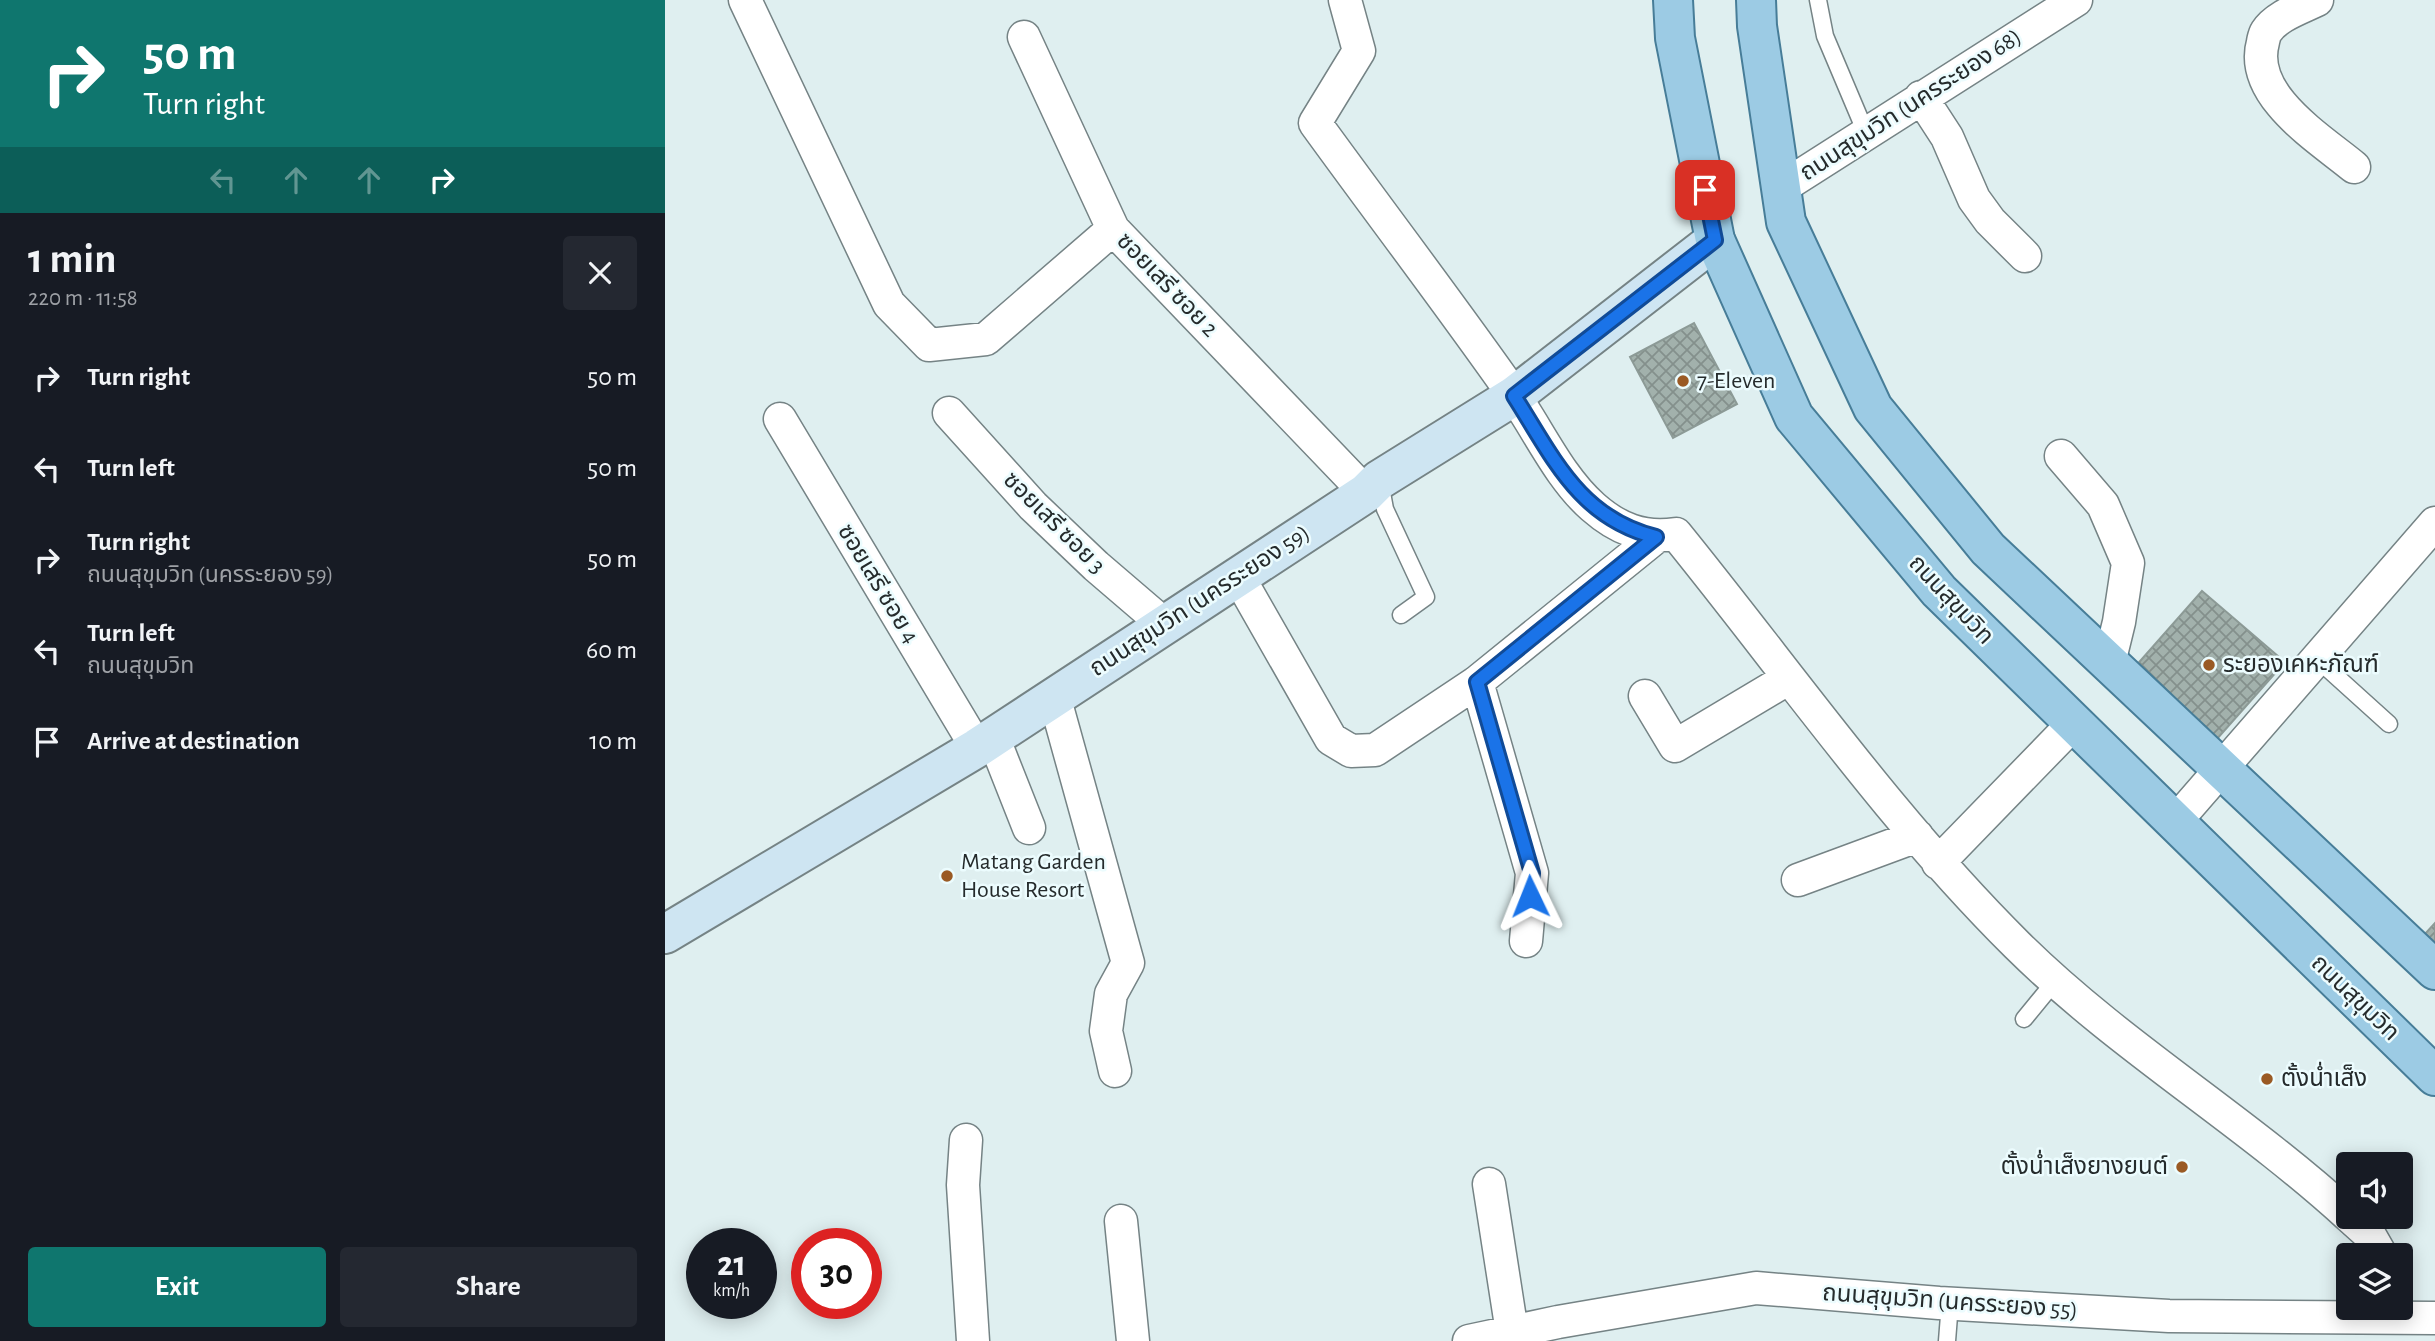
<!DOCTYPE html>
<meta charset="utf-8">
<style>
:root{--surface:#171b24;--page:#242831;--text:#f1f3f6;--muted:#9ea1a6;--accent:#0f766e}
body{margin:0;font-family:"Alegreya Sans","Noto Sans Thai",sans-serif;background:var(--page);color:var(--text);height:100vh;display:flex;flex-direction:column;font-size:26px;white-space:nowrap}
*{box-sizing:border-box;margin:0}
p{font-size:23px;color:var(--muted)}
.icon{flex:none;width:38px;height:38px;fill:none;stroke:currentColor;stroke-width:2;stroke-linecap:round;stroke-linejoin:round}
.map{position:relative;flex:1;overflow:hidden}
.side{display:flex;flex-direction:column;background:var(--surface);width:665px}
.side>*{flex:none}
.top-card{background:#0f766e;color:#fff;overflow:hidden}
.fabs{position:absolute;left:1671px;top:1152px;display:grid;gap:14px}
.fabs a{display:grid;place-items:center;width:77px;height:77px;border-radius:7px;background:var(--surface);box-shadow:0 4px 18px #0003;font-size:35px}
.speed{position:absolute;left:21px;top:1228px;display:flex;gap:14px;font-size:35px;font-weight:700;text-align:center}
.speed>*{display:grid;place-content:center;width:91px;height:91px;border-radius:50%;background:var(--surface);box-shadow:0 4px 18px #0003;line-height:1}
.speed small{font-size:18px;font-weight:400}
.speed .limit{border:10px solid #d22;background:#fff;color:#111}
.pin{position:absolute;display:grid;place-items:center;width:60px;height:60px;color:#fff;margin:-30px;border-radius:14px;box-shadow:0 4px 10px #0006}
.me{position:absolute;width:77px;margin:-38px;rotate:358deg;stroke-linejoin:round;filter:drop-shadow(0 0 5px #0008)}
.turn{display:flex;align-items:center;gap:24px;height:147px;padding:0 28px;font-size:32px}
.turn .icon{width:91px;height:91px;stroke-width:2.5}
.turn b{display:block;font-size:49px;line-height:60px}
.lanes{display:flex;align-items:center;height:66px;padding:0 28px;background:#0003;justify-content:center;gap:35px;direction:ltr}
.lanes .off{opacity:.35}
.round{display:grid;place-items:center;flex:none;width:74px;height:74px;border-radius:7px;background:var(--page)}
.overview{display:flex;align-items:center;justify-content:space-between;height:119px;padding:0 28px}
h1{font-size:42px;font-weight:700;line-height:52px}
.cta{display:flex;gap:14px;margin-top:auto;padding:14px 28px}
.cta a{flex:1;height:80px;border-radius:7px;background:var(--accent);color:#fff;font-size:28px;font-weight:700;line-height:80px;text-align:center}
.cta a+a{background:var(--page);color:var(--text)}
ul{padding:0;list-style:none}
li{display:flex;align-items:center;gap:21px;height:91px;padding:0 28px}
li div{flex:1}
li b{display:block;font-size:26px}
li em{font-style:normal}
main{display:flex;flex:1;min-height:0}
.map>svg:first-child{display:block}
.building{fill:url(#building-cross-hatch);stroke:#8c9a96;stroke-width:2}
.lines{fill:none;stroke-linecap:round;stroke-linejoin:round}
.lane-casing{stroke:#758385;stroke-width:19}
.street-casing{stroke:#758385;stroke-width:35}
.secondary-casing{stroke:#758385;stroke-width:42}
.primary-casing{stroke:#477d98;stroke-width:42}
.lane{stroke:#fff;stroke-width:16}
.street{stroke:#fff;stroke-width:32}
.secondary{stroke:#cee5f2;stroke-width:38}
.primary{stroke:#9ccbe4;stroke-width:38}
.route-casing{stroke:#114b97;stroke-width:18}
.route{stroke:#1a73e8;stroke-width:12}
.poi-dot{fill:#9a5a24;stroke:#ecfcfe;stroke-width:2.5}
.labels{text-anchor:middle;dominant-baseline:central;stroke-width:5;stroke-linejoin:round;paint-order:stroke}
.street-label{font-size:24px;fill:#252b2c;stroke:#ecfcfe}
.poi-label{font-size:24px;fill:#252b2c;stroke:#ecfcfe;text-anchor:start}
</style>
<main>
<section class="side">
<div class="top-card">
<div class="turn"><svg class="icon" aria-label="right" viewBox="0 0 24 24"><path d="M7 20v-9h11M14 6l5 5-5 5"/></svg><div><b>50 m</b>Turn right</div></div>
<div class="lanes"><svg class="icon off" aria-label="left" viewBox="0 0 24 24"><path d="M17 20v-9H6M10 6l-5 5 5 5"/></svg><svg class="icon off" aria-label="ahead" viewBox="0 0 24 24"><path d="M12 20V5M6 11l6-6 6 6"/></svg><svg class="icon off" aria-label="ahead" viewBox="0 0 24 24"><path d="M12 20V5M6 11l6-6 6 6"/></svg><svg class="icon" aria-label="right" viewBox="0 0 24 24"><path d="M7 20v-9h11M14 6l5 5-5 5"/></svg></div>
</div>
<div class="overview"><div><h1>1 min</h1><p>220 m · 11:58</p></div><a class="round"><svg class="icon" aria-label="close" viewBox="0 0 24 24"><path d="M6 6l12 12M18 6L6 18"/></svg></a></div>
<ul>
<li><svg class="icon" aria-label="right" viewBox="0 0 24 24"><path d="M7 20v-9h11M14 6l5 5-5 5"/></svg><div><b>Turn right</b></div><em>50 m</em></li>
<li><svg class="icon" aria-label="left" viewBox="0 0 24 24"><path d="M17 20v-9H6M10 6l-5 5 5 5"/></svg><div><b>Turn left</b></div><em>50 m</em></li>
<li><svg class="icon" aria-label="right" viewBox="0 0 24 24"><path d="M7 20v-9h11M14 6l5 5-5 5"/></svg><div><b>Turn right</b><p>ถนนสุขุมวิท (นครระยอง 59)</p></div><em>50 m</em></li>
<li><svg class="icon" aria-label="left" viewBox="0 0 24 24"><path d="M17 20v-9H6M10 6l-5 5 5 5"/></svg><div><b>Turn left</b><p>ถนนสุขุมวิท</p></div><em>60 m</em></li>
<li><svg class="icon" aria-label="arrive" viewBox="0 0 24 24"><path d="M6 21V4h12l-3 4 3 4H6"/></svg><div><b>Arrive at destination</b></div><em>10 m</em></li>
</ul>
<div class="cta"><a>Exit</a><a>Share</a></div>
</section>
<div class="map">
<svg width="1770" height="1341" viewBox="0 0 1770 1341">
<defs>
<pattern id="building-cross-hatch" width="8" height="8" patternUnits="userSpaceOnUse" patternTransform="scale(1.75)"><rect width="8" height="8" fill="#a2b1ac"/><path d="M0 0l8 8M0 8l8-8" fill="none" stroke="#84908c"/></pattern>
</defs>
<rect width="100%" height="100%" fill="#dfeff0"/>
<path class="building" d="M1029 323 1072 404 1008 438 965 357Z
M1537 591 1620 662 1551 740 1469 668Z
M1770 923V942L1760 934Z"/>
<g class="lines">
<g class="lane-casing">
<path id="lane" d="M1153 0 1160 36 1201 133
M715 482 720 509 761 597 736 615
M1652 659 1724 724
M1359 1019 1391 980
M1282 1341 1285 1303"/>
</g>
<g class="street-casing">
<path id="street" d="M80 0 224 304 264 345 321 339 448 229
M680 0 694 51 650 123C716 214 784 303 848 394 874 431 894 477 928 507 953 529 978 539 1011 534 1123 672 1225 819 1352 945 1454 1046 1578 1119 1684 1216
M1652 0C1636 8 1611 16 1601 32 1600 33 1598 41 1598 42 1583 95 1654 138 1689 167
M359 37 448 229 701 493
M1256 97 1282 137 1309 199 1325 221 1360 256
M1116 188 1411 0
M284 413 368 506 431 566 501 626
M115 419 312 748
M1396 456 1438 505 1463 563 1454 622 1444 663
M573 576 666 739 686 751 710 750 812 682 991 537
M812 682 867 873 861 941
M389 696 463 963 446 994 441 1031 450 1071
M980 696 1010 746 1124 678
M328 737 364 828
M1510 822 1770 523
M1273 863 1408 724
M1133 880 1252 836
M301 1140 298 1185 308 1341
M824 1184 847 1332
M1684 1216 1704 1234 1716 1255
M456 1221 468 1341
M804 1341 893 1322 1091 1288 1274 1303 1504 1316 1770 1318"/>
</g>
<g class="secondary-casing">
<path id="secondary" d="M0 934 312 748 701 493 714 480 849 396 1050 240"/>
</g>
<g class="primary-casing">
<path id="primary" d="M1008 0 1010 38 1050 240 1129 417 1274 591 1770 1076
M1091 0 1092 26 1121 222 1208 408 1323 549 1770 970"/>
</g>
<use href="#lane" class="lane"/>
<use href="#street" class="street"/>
<use href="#secondary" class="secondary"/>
<use href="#primary" class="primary"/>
</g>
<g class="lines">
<g class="route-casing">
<path id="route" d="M865 896 867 873 812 682 991 537C914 518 888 457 849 396L1050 240 1040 190"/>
</g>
<use href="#route" class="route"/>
</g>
<g class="poi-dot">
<circle cx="1018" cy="381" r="7"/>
<circle cx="1544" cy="665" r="7"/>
<circle cx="282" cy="876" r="7"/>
<circle cx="1602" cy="1079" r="7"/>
<circle cx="1517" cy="1167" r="7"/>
</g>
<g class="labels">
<g class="street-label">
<text transform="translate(1246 105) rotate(-33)">ถนนสุขุมวิท (นครระยอง 68)</text>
<text transform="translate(502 285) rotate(46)">ซอยเสรี ซอย 2</text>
<text transform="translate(389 523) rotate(45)">ซอยเสรี ซอย 3</text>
<text transform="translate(213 584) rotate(59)">ซอยเสรี ซอย 4</text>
<text transform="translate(1286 600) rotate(47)">ถนนสุขุมวิท</text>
<text transform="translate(535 601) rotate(-33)">ถนนสุขุมวิท (นครระยอง 59)</text>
<text transform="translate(1690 998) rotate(44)">ถนนสุขุมวิท</text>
<text transform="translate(1285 1302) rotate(4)">ถนนสุขุมวิท (นครระยอง 55)</text>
</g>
<g class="poi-label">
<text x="1032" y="381">7-Eleven</text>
<text x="1558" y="665">ระยองเคหะภัณฑ์</text>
<text x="296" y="862">Matang Garden<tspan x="296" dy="28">House Resort</tspan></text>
<text x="1616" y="1079">ตั้งน่ำเส็ง</text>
<text x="1503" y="1167" text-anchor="end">ตั้งน่ำเส็งยางยนต์</text>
</g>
</g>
</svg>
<div class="fabs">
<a><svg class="icon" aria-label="sound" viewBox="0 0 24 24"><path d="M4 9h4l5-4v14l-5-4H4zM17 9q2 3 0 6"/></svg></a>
<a><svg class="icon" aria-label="layers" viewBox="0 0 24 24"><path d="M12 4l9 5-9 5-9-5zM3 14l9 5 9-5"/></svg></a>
</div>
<div class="speed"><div>21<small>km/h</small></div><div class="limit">30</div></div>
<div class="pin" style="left:1040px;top:190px;background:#d93025"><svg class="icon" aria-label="arrive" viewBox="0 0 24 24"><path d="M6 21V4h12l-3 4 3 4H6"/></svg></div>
<svg class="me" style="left:865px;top:896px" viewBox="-20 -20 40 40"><path d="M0-17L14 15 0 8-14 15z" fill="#1a73e8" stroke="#fff" stroke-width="4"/></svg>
</div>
</main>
